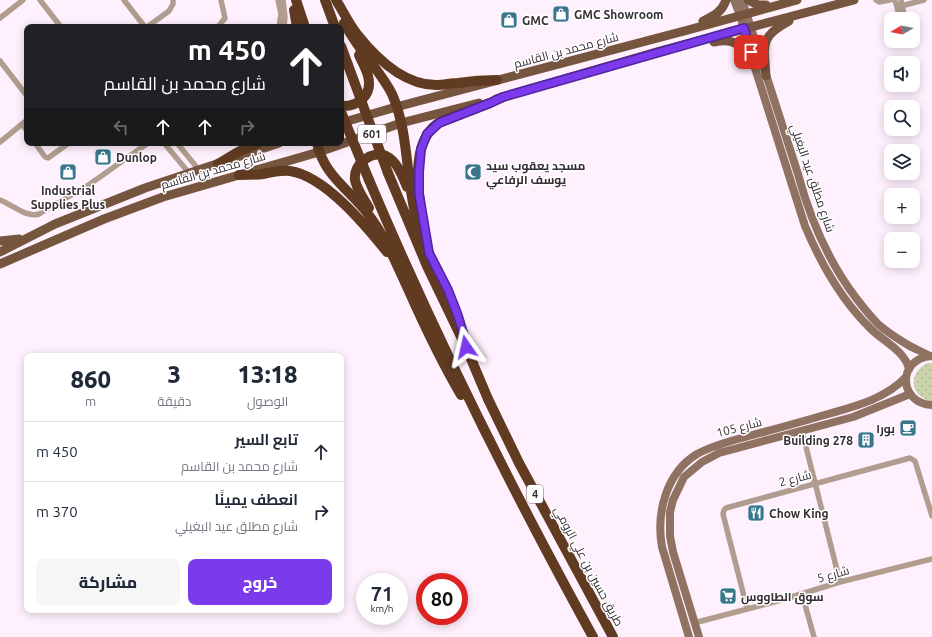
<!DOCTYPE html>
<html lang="ar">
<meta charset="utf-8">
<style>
:root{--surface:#fff;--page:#f6f6f7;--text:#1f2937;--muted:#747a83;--line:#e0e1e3;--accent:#7c3aed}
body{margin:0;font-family:Ubuntu,Cairo,sans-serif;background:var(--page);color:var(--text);direction:rtl;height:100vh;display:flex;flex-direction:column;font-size:15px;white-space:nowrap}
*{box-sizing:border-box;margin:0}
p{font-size:13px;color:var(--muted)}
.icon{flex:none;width:22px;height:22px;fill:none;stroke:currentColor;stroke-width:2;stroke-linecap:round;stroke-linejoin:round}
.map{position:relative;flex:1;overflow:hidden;direction:ltr}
.side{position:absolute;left:24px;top:353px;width:320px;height:260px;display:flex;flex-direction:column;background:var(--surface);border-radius:8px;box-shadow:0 2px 10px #0003;direction:rtl}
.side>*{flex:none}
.top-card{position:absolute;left:24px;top:24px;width:320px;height:122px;border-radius:8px;box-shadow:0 2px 10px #0003;direction:rtl;background:#202124;color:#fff;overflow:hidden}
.needle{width:26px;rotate:260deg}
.tools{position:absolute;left:884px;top:12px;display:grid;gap:8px}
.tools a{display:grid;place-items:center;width:36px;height:36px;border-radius:8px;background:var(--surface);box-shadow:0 2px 10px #0003;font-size:20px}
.speed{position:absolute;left:356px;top:573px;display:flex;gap:8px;font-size:20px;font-weight:700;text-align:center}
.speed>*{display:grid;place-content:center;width:52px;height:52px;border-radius:50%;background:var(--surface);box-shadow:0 2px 10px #0003;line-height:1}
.speed small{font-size:10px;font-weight:400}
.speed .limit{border:6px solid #d22;background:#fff;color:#111}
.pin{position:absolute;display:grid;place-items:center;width:34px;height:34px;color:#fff;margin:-17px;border-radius:8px;box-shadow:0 2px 6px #0006}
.me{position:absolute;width:44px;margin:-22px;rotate:349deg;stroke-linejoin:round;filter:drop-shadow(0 0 3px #0008)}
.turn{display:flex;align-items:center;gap:14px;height:84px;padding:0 12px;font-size:18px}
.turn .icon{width:52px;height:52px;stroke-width:2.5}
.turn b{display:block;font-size:28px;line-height:34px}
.lanes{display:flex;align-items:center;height:38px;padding:0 12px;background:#0003;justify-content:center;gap:20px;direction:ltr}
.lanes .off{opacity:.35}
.eta{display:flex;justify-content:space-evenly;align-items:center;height:68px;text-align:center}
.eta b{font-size:24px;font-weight:800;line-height:28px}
.action{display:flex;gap:8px;margin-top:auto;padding:8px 12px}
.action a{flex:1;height:46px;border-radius:8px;background:var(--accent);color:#fff;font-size:16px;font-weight:800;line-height:46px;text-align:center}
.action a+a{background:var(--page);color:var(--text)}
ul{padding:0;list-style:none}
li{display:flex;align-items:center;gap:12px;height:60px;padding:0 12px;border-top:1px solid var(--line)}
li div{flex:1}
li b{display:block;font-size:15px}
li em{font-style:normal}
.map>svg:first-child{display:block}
.grass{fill:url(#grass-dots)}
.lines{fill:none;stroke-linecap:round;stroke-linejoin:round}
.street{stroke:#b09d90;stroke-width:5.5}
.secondary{stroke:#8f7261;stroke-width:8}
.primary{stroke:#76553f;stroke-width:9}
.highway{stroke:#603b22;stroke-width:10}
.highway-bridge{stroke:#603b22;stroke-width:10}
.route-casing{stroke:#51269a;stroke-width:10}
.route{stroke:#7c3aed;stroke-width:7}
.labels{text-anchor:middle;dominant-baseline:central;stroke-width:3;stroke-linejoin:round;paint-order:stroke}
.shield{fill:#fff;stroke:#726d71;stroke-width:1}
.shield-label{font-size:11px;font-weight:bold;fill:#352e34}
.poi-label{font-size:12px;font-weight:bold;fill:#352e34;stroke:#fff;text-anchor:start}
.street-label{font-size:12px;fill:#352e34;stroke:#fff}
</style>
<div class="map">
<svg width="932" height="637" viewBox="0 0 932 637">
<defs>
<pattern id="grass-dots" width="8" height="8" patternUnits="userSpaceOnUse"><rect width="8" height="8" fill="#cbd4ad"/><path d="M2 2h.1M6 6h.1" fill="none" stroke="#afb695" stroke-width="1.8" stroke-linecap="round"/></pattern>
</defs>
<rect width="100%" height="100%" fill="#fef0fc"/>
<path class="grass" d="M927 363H932V402C910 396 907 374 927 363Z"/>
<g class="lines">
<path class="street" d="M40 0 61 27
M124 0 145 27
M278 0 281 14 279 27
M283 0 285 17 284 27
M876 0 879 2 890 0
M894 0 896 3 900 19
M901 0 905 19
M897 7 924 0
M0 18 23 0
M147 27 169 11 173 4V0
M218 27 225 18 221 0
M0 61 27 96
M22 124 27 131
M0 142 27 120
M35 143 45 157 48 158 69 143
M164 143 189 173
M177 143 199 170
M0 200C13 205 26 218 39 214L90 184 148 143
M802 431 840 582
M802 594 814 637
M747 608 723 514 724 510 726 508 910 458 915 461 932 516
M694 623 785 599 840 582 932 559"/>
<path class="secondary" d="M734 0 740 15 755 68 805 226C821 264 842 301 871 329 883 341 905 351 909 369
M742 0 798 174C810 219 828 261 856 298 863 307 870 316 878 324 887 332 898 339 908 345 915 349 923 352 930 356
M931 356C897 359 898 403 932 405
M689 637 662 547C656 513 666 473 697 454 713 445 731 441 749 436 775 429 801 422 828 414 856 406 885 399 906 377
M699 637 673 552 670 536V512L673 500 684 477 702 462 719 453 853 417 910 394"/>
<path class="primary" d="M748 0 758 5H766
M703 21C714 16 722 12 726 0
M714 42C739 37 740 48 754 64
M766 76C764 45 759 37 789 21
M496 99 660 51 854 0
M341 123 396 107 688 30 797 0
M0 241 19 239
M0 252 55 224 145 188 279 143
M0 264 104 219 163 197 319 152 401 123 479 103"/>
<path class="highway" d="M296 0 305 27
M325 0 335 27
M336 0C343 11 349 24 357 34 376 58 404 85 436 85 444 85 451 83 458 83 471 81 484 80 497 80
M294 10 297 27
M344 23C351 35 358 46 366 56 375 68 385 80 392 94 410 135 405 182 418 225 428 259 448 289 460 323
M341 46 348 65
M341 106C358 107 373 95 368 76 366 68 362 62 359 55
M317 143C324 176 349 189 368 214 385 236 396 263 408 289 424 325 441 361 461 395
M218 164 238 152 259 143
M388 173 427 266 466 347 488 399 519 463 613 637
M239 175C247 175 255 175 263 174 272 172 281 170 290 171 325 176 366 226 387 252
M369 180C435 336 511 488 593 637
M369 208C364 199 357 190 355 180 353 164 371 150 386 156 397 161 403 177 407 187
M422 216C417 186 411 137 442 121L490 103 503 97"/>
<path class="highway-bridge" d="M348 65 388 173
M341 112 369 180"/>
</g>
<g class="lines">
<g class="route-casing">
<path id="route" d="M466 347 464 336 457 313 448 290 429 253 419 194V172L421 149 427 134 439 123 490 103 503 97 744 28 751 52"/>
</g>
<use href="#route" class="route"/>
</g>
<defs>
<g id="shop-square" transform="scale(0.9)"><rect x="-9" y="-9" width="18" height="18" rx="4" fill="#3a778d" stroke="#fff"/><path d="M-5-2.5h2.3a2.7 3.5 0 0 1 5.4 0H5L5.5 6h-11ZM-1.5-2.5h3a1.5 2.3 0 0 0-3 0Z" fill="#fff"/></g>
<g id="mosque-square" transform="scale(0.9)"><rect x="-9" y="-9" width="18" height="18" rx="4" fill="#3a778d" stroke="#fff"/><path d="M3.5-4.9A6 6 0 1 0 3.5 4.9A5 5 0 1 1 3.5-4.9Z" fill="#fff"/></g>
<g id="cafe-square" transform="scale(0.9)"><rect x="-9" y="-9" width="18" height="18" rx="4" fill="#3a778d" stroke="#fff"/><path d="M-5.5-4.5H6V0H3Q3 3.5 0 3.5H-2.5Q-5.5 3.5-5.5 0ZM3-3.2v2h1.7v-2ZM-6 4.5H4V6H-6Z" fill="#fff"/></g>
<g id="building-square" transform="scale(0.9)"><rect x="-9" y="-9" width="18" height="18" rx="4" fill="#3a778d" stroke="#fff"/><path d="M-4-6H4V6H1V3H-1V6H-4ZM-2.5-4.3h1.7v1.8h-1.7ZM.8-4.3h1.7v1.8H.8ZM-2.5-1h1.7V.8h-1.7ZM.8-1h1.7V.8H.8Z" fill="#fff"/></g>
<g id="restaurant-square" transform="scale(0.9)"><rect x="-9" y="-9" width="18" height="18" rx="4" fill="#3a778d" stroke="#fff"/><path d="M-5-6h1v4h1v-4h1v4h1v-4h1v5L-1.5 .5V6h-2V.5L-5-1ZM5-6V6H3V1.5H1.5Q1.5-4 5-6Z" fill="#fff"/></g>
<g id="supermarket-square" transform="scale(0.9)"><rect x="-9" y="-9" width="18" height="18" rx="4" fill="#3a778d" stroke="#fff"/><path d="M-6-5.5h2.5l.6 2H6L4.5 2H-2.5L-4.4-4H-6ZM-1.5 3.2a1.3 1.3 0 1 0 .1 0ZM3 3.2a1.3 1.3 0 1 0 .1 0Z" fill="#fff"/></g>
</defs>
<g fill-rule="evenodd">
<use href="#shop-square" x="561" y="14"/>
<use href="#shop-square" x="509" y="20"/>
<use href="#shop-square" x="103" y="157"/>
<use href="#shop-square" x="68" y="172"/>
<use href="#mosque-square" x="473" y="172"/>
<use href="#cafe-square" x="908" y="428"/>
<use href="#building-square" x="866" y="440"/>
<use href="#restaurant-square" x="756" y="513"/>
<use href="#supermarket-square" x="728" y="596"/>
</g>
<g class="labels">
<g class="shield">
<rect x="358" y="125" width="28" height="18" rx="3"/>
<rect x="527" y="485" width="16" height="18" rx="3"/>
</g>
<g class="shield-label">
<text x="372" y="134">601</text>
<text x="535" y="494">4</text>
</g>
<g class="poi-label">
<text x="574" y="14">GMC Showroom</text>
<text x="522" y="20">GMC</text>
<text x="116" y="157">Dunlop</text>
<text x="486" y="165">مسجد يعقوب سيد<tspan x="486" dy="14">يوسف الرفاعي</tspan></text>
<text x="68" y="190" text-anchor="middle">Industrial<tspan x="68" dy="14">Supplies Plus</tspan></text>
<text x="895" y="428" text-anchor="end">بورا</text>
<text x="853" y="440" text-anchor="end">Building 278</text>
<text x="769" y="513">Chow King</text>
<text x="741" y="596">سوق الطاووس</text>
</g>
<g class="street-label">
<text transform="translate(566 50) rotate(-15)">شارع محمد بن القاسم</text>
<text transform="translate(213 170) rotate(-16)">شارع محمد بن القاسم</text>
<text transform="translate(813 178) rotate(71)">شارع مطلق عيد البغيلي</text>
<text transform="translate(739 427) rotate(-15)">شارع 105</text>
<text transform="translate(795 478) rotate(-15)">شارع 2</text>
<text transform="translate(589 566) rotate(62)">طريق حسين بن علي الرومي</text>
<text transform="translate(833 574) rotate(-16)">شارع 5</text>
</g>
</g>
</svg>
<div class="tools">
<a><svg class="needle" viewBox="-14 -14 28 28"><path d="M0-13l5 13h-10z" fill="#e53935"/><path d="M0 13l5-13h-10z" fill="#747a83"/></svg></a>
<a><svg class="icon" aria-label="sound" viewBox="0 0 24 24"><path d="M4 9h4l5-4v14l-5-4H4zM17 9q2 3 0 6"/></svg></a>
<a><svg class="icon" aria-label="search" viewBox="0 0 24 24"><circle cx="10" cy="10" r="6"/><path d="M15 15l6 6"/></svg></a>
<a><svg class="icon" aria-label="layers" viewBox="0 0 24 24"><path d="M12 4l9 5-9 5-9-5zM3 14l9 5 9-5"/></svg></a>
<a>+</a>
<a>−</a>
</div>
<div class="speed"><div>71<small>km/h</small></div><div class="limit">80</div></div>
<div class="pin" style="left:751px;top:52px;background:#d93025"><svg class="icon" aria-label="arrive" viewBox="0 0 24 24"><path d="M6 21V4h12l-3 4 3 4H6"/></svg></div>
<svg class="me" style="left:466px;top:347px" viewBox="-20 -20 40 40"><path d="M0-17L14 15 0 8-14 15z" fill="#7c3aed" stroke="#fff" stroke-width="4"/></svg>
<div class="top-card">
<div class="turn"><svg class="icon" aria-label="ahead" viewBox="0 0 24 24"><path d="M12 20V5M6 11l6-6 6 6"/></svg><div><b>450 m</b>شارع محمد بن القاسم</div></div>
<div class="lanes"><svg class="icon off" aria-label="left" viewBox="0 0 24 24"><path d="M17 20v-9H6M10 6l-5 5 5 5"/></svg><svg class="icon" aria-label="ahead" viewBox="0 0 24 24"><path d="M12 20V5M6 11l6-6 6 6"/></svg><svg class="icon" aria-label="ahead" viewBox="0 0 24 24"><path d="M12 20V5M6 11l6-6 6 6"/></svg><svg class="icon off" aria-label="right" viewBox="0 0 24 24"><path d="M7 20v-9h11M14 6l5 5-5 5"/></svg></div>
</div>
<section class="side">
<div class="eta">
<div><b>13:18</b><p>الوصول</p></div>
<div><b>3</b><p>دقيقة</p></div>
<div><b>860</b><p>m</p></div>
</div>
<ul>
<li><svg class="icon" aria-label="ahead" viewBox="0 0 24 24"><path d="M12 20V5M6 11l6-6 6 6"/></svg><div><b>تابع السير</b><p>شارع محمد بن القاسم</p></div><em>450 m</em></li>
<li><svg class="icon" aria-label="right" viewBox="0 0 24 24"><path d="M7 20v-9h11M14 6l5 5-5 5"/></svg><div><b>انعطف يمينًا</b><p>شارع مطلق عيد البغيلي</p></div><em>370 m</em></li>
</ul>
<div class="action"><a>خروج</a><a>مشاركة</a></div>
</section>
</div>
